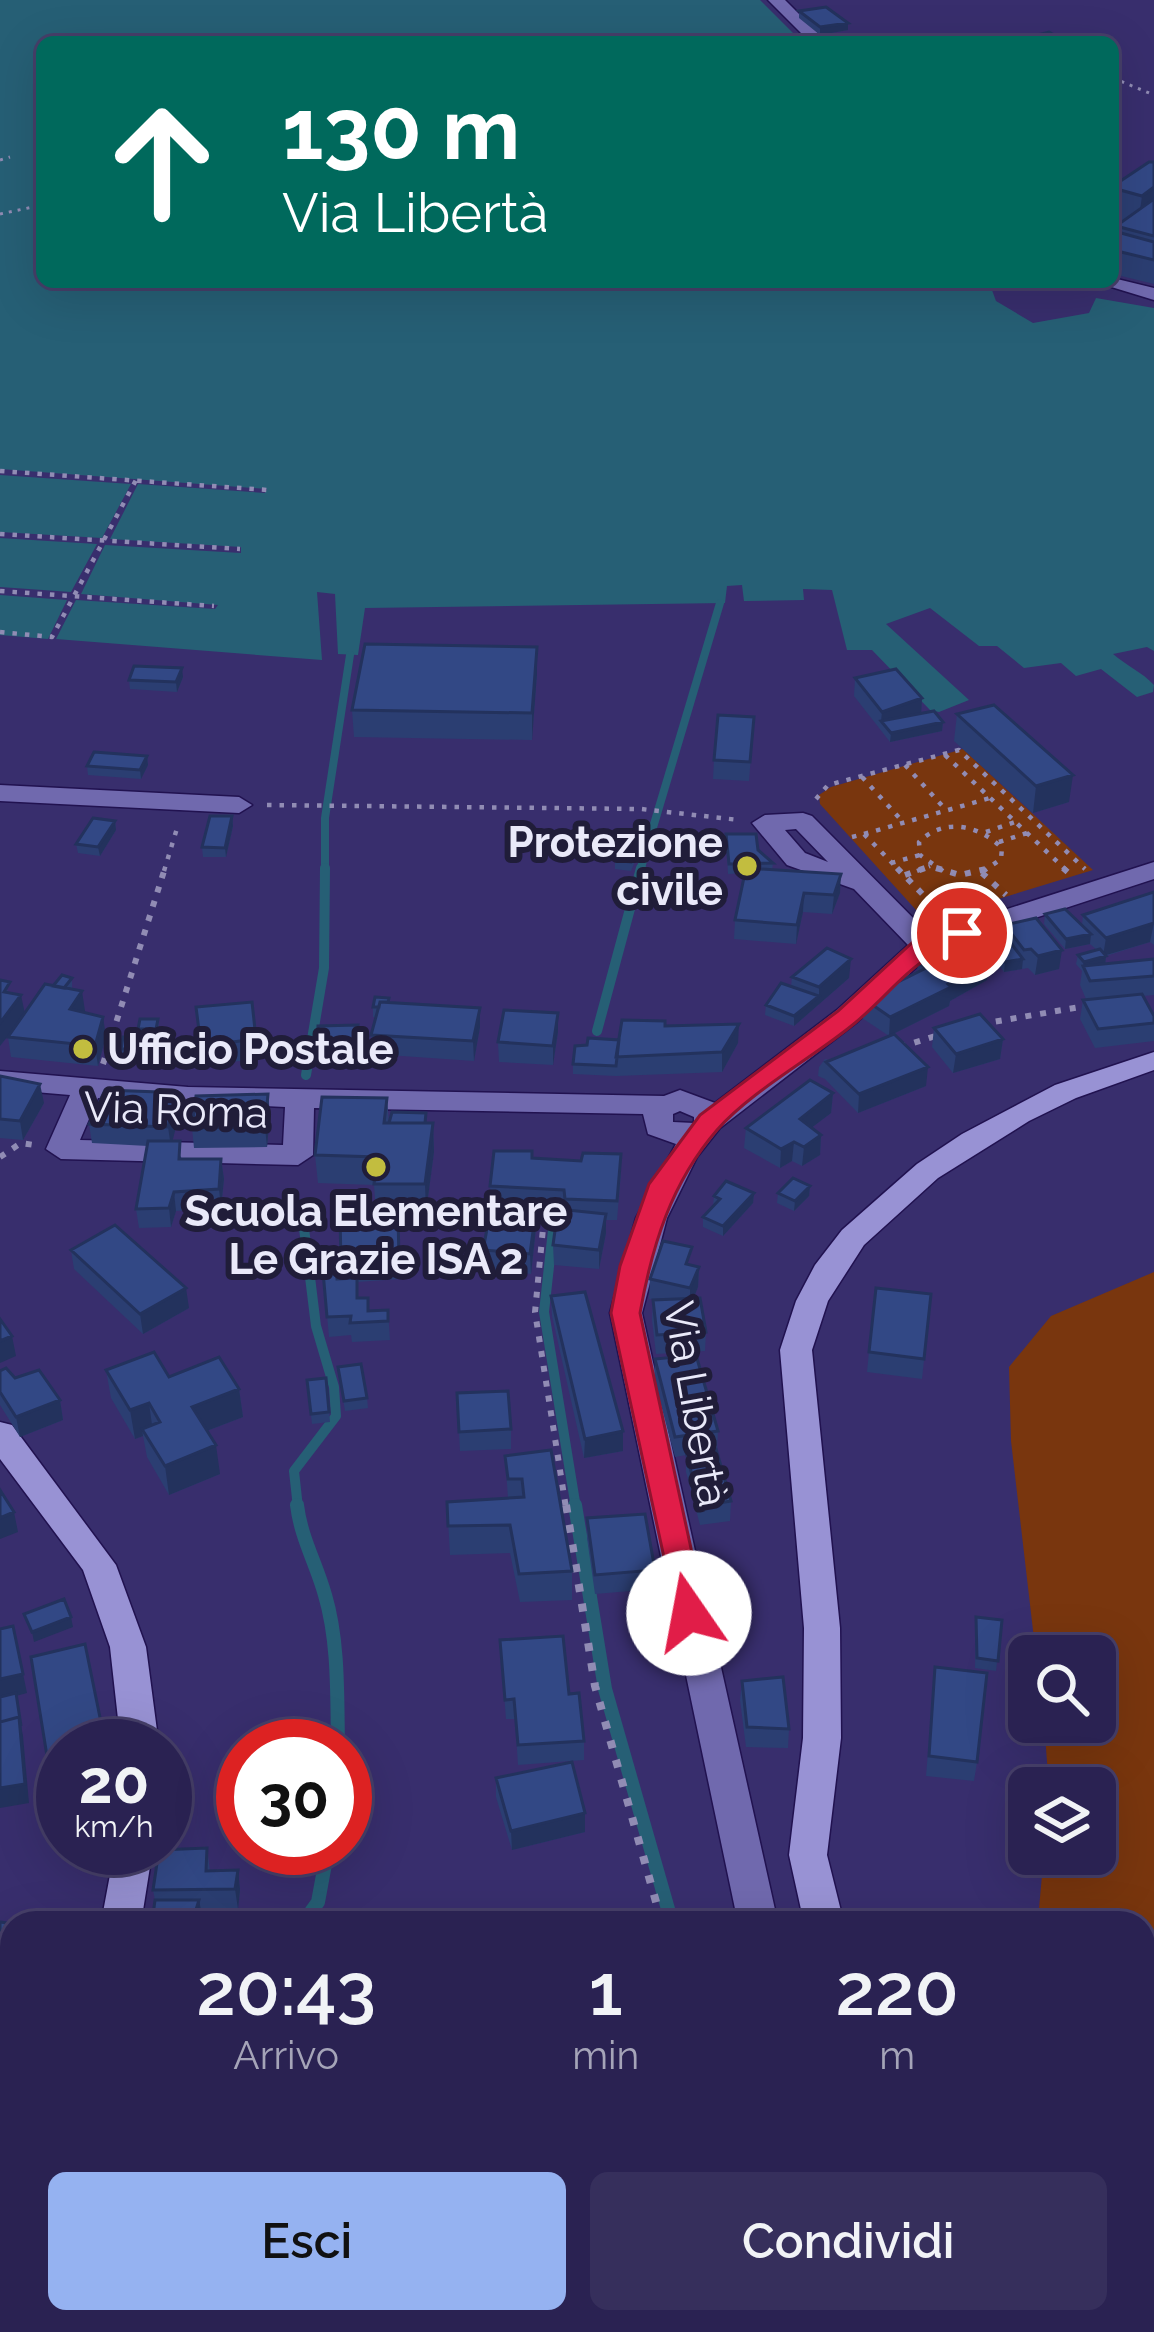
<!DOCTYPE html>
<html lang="it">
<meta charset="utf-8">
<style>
:root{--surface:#2a2252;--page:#362f5c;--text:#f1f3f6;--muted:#a5a4b8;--line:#463f69;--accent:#95b2f1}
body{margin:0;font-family:Raleway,sans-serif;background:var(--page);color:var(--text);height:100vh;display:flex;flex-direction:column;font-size:45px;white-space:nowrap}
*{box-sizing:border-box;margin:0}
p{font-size:39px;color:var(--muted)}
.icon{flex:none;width:66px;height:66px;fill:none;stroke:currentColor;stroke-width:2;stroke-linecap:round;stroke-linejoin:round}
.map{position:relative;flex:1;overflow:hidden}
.panel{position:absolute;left:0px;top:1911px;width:1155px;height:423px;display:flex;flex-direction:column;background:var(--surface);border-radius:36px 36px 0 0;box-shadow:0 12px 48px #0002,0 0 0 3px var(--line)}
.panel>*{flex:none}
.hud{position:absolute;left:36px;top:36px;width:1083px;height:252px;border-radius:18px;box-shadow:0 12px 48px #0002,0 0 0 3px var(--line);background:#00695c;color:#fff;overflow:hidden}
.tools{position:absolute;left:1008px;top:1635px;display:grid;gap:24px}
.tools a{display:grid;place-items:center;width:108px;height:108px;border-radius:18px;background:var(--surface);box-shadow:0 12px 48px #0002,0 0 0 3px var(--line);font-size:60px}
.speed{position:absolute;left:36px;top:1719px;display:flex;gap:24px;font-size:60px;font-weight:700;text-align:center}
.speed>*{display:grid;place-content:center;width:156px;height:156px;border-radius:50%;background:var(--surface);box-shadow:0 12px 48px #0002,0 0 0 3px var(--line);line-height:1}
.speed small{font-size:30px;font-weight:400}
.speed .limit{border:18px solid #d22;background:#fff;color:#111}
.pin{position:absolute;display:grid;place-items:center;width:102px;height:102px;color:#fff;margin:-51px;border:6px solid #fff;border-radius:50%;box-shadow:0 3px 12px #0007}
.me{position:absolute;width:132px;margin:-66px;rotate:348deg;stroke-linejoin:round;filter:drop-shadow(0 0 9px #0008)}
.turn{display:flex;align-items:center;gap:42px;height:252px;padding:0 48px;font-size:54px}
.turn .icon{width:156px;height:156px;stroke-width:2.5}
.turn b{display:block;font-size:84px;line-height:102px}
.eta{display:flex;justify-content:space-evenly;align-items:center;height:204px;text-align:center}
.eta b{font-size:72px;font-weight:600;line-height:84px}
.primary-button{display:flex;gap:24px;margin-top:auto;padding:24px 48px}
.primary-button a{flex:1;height:138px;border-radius:18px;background:var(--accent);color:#111;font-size:48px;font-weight:600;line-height:138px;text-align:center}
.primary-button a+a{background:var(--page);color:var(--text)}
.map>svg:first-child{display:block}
.green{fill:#79360e}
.water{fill:#265f75}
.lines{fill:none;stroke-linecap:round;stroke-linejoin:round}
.stream-far2{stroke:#265f75;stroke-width:8}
.stream-far1{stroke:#265f75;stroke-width:10}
.stream{stroke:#265f75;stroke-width:14}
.minor-casing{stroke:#211250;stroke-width:3}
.major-casing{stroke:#211250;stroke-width:3}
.path-far3{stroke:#918cb4;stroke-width:3;stroke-dasharray:3 6;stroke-linecap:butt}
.path-far2{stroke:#918cb4;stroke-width:4.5;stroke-dasharray:4.5 8;stroke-linecap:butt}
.path-far1{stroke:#918cb4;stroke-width:6;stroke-dasharray:6 9;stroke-linecap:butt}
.path{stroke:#918cb4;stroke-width:8;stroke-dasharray:8 12;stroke-linecap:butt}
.minor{fill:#7069ae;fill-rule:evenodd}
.major{fill:#9892d4;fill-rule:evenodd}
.wall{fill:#2b3e72}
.shaded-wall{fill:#23325d}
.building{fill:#324885;stroke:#23325d;stroke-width:3}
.route{fill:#e11d48;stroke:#92132f;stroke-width:3}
.poi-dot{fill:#c2bd3f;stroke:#201d39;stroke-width:4.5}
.labels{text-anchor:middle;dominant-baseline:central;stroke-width:12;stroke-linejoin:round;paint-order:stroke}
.poi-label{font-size:42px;font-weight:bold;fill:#e9e9f9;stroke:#201d39;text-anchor:end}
.street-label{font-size:42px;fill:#e9e9f9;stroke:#201d39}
</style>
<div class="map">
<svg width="1154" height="2332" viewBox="0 0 1154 2332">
<rect width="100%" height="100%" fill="#382e6d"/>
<path class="green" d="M963 749 1093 870 926 921 820 804 819 795 831 787Z
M1154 1272V2229L1143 2200V1923L1038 1919 1044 1854H1095V1788H1049L1044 1722H1095V1656H1036L1011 1441 1009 1367 1051 1316Z"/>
<path class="water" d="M0 0H760L799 39 42 42V282H989L996 301 1033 323 1089 313 1096 298 1154 308V651L1147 647 1113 654C1127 666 1142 672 1154 685L1153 692 1137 697 1101 669 1076 676 1061 663 1024 668 997 646H979L930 608 886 624 969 700 939 712 930 710 872 650H847L832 590 803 589 804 600 744 601 742 585 727 586 725 603 365 608 358 655 338 654 335 594 317 592 322 660 56 639 76 600 215 609 218 605 81 594 105 545 241 553V547L110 539 138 484 265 493 267 489 0 469Z
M0 475 131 484 102 538 0 532Z
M0 538 97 544 71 592 0 587Z
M0 595 67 600 48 639 0 635Z"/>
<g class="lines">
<path class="stream-far2" d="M325 871V818L350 655
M640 871 720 603"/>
<path class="stream-far1" d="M597 1031 641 868
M306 1075 324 968 325 868
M554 1221 544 1312 576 1508
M298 1508 294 1471 336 1416 334 1387 316 1326 303 1220"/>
<path class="stream" d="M297 1505C301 1538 316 1563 325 1595 339 1642 337 1697 338 1746
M575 1505 605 1689 672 1923
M303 1923 318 1902 328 1848"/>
<g class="minor-casing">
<path id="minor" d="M768 0H785L827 42H810Z
M1113 278 1154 288V300L1095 282H1113Z
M0 785 239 797 252 805 239 813 0 801Z
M803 813 812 816 929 934 1154 862V879L934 951 857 1022 720 1128 697 1157 667 1218 642 1313 778 1923H738L610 1313 636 1218 676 1144 648 1134 643 1114 314 1108 313 1155 298 1165 61 1159 46 1149 70 1095 0 1089V1071L188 1087 664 1096 680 1090 715 1103 837 1010 908 945 854 889 787 865 752 823 765 815ZM796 829 828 862 805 853 785 830ZM98 1098 285 1107 283 1145 80 1140ZM680 1111 694 1117V1123L673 1122V1114Z"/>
</g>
<g class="major-casing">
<path id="major" d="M1154 1052V1070L1076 1098 1029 1121 938 1178 864 1245 828 1301 812 1350 840 1628 841 1738 827 1855 844 1923H804L789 1855 803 1738 804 1628 780 1350 796 1301 815 1265 842 1230 917 1164 962 1134 1055 1085Z
M0 1422 12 1425 116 1565 146 1647 159 1746H121L110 1647 83 1570 0 1459Z
M115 1848H153L141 1923H101Z
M540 2322H606L610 2332H544Z
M767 2322H829L825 2332H763Z"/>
</g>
<path class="path-far3" d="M1113 78 1154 95
M0 160 10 157
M0 214 42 205
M1113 228 1122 221"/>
<path class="path-far2" d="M0 471 268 490
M0 534 240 549
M0 591 214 606
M0 632 52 637 136 480
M945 755 1067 871
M905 765 947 811
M862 777 904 823
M816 799 828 785 959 750 1085 869
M267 805 641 809 739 820
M986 832 1015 822
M864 834 990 798
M852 837 864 834 900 871
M999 842 1027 833
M891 863 920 855
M164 871 178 825
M917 871 930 866
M943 871 920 855 919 842C944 817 979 825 1002 848L1001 859 984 871"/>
<path class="path-far1" d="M897 868 943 915
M936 868 960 875 990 868
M1063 868 1070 874
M982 873 1006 895
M905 875 925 868
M981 1024 1086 1006
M900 1047 939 1035
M103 1064 165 868
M0 1157 21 1143 34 1145
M459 1215 497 1216
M528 1218H544L535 1312 566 1508"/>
<path class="path" d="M566 1505 595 1686 662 1923"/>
<use href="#minor" class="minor"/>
<use href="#major" class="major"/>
</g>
<path class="wall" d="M799 11 848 30 820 35 799 18Z
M1154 162V284L1113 274V235L1116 226 1123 221 1113 218V184Z
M537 647V673L532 740 354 737 352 710Z
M183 677 177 692 130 689 129 680Z
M855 678 922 698 921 713 943 722 942 731 890 742 854 696Z
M957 714 1069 802 1033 813 954 741Z
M754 717 749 781 713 779 714 760Z
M147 756 148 765 141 779 88 775 87 766Z
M232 816 233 826 226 857H203L202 847Z
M115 821 116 830 100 856 78 853 76 844Z
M726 834 758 850 773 863 772 870 840 893 832 914 803 912 796 944 734 939 735 920 744 873 728 874Z
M636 859 631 871 615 869V860Z
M1154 892V945L1150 942 1106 956 1105 964 1154 959V995L1143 996 1154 1016V1041L1095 1048 1080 1019 1083 1000 1086 999 1080 985 1082 971 1076 964 1078 955 1097 950 1090 944 1065 949 1044 924 1045 914 1082 925 1083 915Z
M1005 925 1059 969 1035 975 1028 968 1004 972 986 948 987 938 1004 934Z
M918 962 987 980 950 1001 949 1006 889 1036 862 1018 864 999 917 973Z
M792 977 849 978 794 1026 765 1015 766 1005 791 987Z
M72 978V990L84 1012 106 1036 98 1066 11 1057 8 1037 13 1029 0 1046V980L24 1013 53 986Z
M389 998V1002L480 1027 474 1061 373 1054 371 1035 376 1017H373V1007Z
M252 1002 258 1059 203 1065 196 1007Z
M558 1013V1032L553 1065 499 1062 498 1042Z
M158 1019 159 1029 157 1039H139L138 1029Z
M665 1026 738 1043 722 1072 616 1076 573 1074V1064L587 1045 619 1040Z
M934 1028 1003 1039 1000 1059 953 1073 932 1047Z
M358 1035 357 1057 318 1058 317 1049Z
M138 1047 136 1058H123L121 1049Z
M825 1059 926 1086 858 1113 825 1079 818 1076 819 1067Z
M0 1076 44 1103 23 1140 0 1138Z
M833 1093 831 1113 811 1128 821 1135 820 1155 802 1166 792 1161 780 1168 744 1148 746 1128Z
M387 1098 389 1123H433L434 1152 426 1212H376L374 1185 318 1183 315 1155Z
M161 1099 176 1100 178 1119 172 1141 182 1159H221L224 1179 221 1208 176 1211 171 1227 139 1228 136 1209 148 1146 92 1143 89 1124Z
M270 1114 267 1147 194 1148 192 1128Z
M532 1158 581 1161 621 1173 617 1220H606V1233L599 1269 554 1265 553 1245 564 1209 491 1206 490 1186Z
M810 1186 809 1196 794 1211 777 1203 778 1193Z
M754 1193 753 1203 723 1236 703 1227V1217L713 1206 714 1196Z
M340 1215 361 1219 398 1216 400 1279 357 1282 358 1298H368L369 1311 388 1310 390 1340 352 1342 351 1335 329 1337 322 1260 337 1279H343Z
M536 1228 531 1274 484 1269 483 1250Z
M71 1250 189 1308 143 1334 74 1269Z
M691 1266 699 1267 698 1287 693 1298 706 1332 705 1351 656 1354 652 1320 653 1300H657L649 1299 650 1279Z
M931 1294 922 1379 867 1372 869 1352Z
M551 1296 623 1451 584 1458 552 1316Z
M655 1359 718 1431 717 1451 731 1501 730 1521 700 1525 686 1472V1455L675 1457 654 1379Z
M338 1367 367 1398 368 1408 345 1411Z
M106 1370 169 1377 239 1389 243 1417 207 1431 220 1474 169 1495 147 1457 143 1436 135 1439 111 1398Z
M0 1371 60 1400 63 1420 20 1437 0 1405Z
M326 1378 330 1422 312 1424 307 1380Z
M457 1393 511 1429V1449L460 1451Z
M551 1450 572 1571V1600L520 1602 510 1553 450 1555 447 1502 508 1498 505 1456Z
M587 1518 655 1570 654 1589 595 1594 587 1538Z
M976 1617 1002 1620 996 1671 975 1668Z
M500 1640 569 1694 584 1741V1760L518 1765 515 1719H506Z
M935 1667 977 1762 974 1781 926 1776Z
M742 1681 789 1729 788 1748 746 1747 740 1700Z
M496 1778 585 1832 512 1850 496 1797Z
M207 1848 210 1871 238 1870 240 1890 238 1909H201L155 1900 153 1890Z
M346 2322H412L406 2332H364Z"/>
<path class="shaded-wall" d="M848 23V30L820 35V27Z
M1154 187V213L1138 225 1142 196Z
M537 647V673L532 740V713Z
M182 668 183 677 177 692 176 682Z
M922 698 921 716 881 721 882 712Z
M943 722 942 731 890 742 891 733Z
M147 756 148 765 141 779 140 770Z
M1073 775 1069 802 1033 813 1036 786Z
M232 816 233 826 226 857 225 848Z
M115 821 116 830 100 856 98 847Z
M841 874 840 893 832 914 834 895Z
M804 893 803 912 796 944 797 925Z
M1154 923 1150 942 1103 956 1106 938Z
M1091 934 1090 944 1065 949 1066 939Z
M1062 950 1059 969 1035 975 1038 956Z
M1106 956 1105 966H1083L1084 962Z
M851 959 849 978 794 1026V1016L819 997V987Z
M1023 959 1022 969 1004 972 1005 962Z
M990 961 987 980 950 1001 949 1006 889 1036 890 1017Z
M82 991 85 1011 74 1028 70 1009Z
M21 995 25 1014 0 1046V1023Z
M480 1008V1027L474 1061 473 1041Z
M558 1013V1032L553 1065V1046Z
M103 1017 106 1036 98 1066 95 1046Z
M739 1024 738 1043 722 1072V1052Z
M1003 1039 1000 1059 953 1073 956 1054Z
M928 1067 926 1086 858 1113 859 1094Z
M40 1084 44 1103 23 1140 20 1121Z
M833 1093 831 1113 798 1138 800 1119Z
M268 1094 270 1114 267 1147 265 1127Z
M176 1100 178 1119 171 1147 168 1127Z
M433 1123 434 1152 426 1212 425 1184Z
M821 1135 820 1155 802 1166 804 1147Z
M794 1142 792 1161 780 1168 781 1149Z
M221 1159 224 1179 221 1208 219 1189Z
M810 1186 809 1196 794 1211 795 1201Z
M174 1192 176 1211 171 1227 169 1208Z
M754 1193 753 1203 723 1236V1226Z
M536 1209V1228L531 1274 530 1254Z
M606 1214V1233L599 1269V1250Z
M699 1267 698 1287 690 1307V1288Z
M186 1288 189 1308 143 1334 140 1314Z
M12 1336 16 1356 0 1363V1341Z
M239 1389 243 1417 196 1435 192 1407Z
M60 1400 63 1420 20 1437 16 1417Z
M149 1403 153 1432 142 1429 143 1436 135 1439 130 1410Z
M623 1431V1451L584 1458 585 1439Z
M216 1445 220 1474 169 1495 165 1466Z
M14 1512 18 1532 0 1539V1518Z
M71 1617 73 1627 34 1642 32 1632Z
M13 1626 27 1693 16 1696 23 1736 29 1803 0 1808V1679Z
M63 1752V1773L52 1775 47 1756Z
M585 1813V1832L512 1850 511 1831Z
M238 1870 240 1890 238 1909 235 1889Z
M199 1900 201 1910 197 1923H192Z
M7 1923 12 1942 0 1967V1937Z
M12 2246V2260L7 2269 4 2260Z
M393 2322H412L406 2332H393Z"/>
<path class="building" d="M826 7 848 23 820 27 799 11Z
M1049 32 1064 41 1048 42 1033 36Z
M1149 162H1154V187L1142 196 1113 188V186Z
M1154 199V236L1116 226Z
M1121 233 1154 242V260L1113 250V238Z
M365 644 537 647 532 713 352 710Z
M134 666 182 668 176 682 129 680Z
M896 669 922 698 882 712 855 678Z
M994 705 1073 775 1036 786 957 714Z
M934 711 943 722 891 733 881 721Z
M718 715 754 717 750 762 714 760Z
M94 752 147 756 140 770 87 766Z
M210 816H232L225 848 202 847Z
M93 818 115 821 98 847 76 844Z
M726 834H756L758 850 773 863 729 864Z
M620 847 636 849 631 862 615 860Z
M746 868 841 874 834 895 804 893 797 925 735 920Z
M1154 892V923L1106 938 1083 915Z
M1065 909 1091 934 1066 939 1045 914Z
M1036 918 1062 950 1038 956 1031 949 1024 950 1005 925Z
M1004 934 1023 959 1005 962 987 938Z
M960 941 990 961 948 984 951 987 890 1017 864 999 926 968 918 962Z
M827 948 851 959 819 987 792 977Z
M1100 949 1106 956 1084 962 1078 955Z
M1154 959V976L1090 981 1083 966Z
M62 975 72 978 64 988 53 986Z
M0 980 10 982 4 992 21 995 0 1023Z
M781 983 819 996 794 1016 766 1005Z
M45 984 82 991 70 1009 103 1017 95 1046 8 1037Z
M1142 994 1154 1016V1023L1098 1029 1083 1000Z
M375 997 389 998 388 1002H380L379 1007H373Z
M252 1002 256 1039 201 1046 196 1007Z
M380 1002 480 1008 473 1041 371 1035Z
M504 1010 558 1013 553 1046 498 1042Z
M980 1014 1003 1039 956 1054 934 1028Z
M140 1019H158L156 1029H138Z
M622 1020 665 1021V1026L739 1024 722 1052 616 1057Z
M358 1025 356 1048 317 1049 318 1026Z
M894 1034 928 1067 859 1094 826 1062Z
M123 1037H136L134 1049H121Z
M588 1038 619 1040 616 1066 573 1064 575 1046 587 1045Z
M0 1076 40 1084 20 1121 0 1119Z
M810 1080 833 1093 800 1119 821 1135 804 1147 794 1142 781 1149 746 1128Z
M105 1090 159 1092 161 1099 176 1100 168 1127 89 1124Z
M268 1094 265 1127 192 1128 196 1096Z
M322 1097 387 1098 384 1123H433L425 1184H374L377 1157 315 1155Z
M392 1112 426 1113 425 1123H389Z
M148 1141H180L179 1159H221L219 1189 174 1192 169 1208 136 1209Z
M494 1151H532V1158L581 1161 583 1153 621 1154 617 1201 565 1199 564 1190 490 1186Z
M793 1178 810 1186 795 1201 778 1193Z
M726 1181 754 1193 723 1226 703 1217 720 1199 714 1196Z
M491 1208 536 1209 530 1254 483 1250Z
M558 1209 606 1214 599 1250 553 1245Z
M360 1212 361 1219 398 1216 399 1260 341 1264 340 1215Z
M115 1225 186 1288 140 1314 71 1250Z
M663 1241 692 1247 686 1264 699 1267 690 1288 650 1279Z
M335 1259 337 1279 357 1278V1298H368V1311L388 1310V1321L350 1323 351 1316 327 1317 322 1260Z
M876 1288 931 1294 924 1359 869 1352Z
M585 1292 623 1431 585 1439 551 1296Z
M700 1298 706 1332 657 1335 653 1300Z
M0 1319 12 1336 0 1341Z
M154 1352 169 1377 219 1357 239 1389 192 1407 216 1445 165 1466 142 1429 160 1422 149 1403 130 1410 106 1370Z
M696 1355 718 1431 675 1437 655 1359Z
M361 1364 367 1398 344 1401 338 1367Z
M6 1368 15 1378 39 1370 60 1400 16 1417 0 1392V1371Z
M326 1378 329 1412 311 1414 307 1380Z
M508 1391 511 1429 459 1432 457 1393Z
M716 1449 731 1501 700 1506 686 1452Z
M551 1450 572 1571 519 1574 510 1525 448 1526 447 1502 524 1497 522 1479H508L505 1456Z
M0 1490 14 1512 0 1518Z
M645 1514 655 1570 595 1575 587 1518Z
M64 1599 71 1617 32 1632 24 1614Z
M976 1617 1002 1620 998 1661 977 1658Z
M13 1626 23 1674 0 1679V1629Z
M563 1636 569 1694 579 1693 584 1741 518 1745 514 1699 505 1700 500 1640Z
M85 1644 105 1742 89 1746H63V1752L47 1756 31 1657Z
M935 1667 987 1673 977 1762 929 1756Z
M783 1677 789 1729 747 1727 742 1681Z
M16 1693 21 1726 19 1717 0 1722V1697Z
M19 1717 25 1784 0 1788V1722Z
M572 1762 585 1813 511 1831 496 1778Z
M207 1848 206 1871 238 1870 235 1889 153 1890 159 1850Z
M155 1900H199L192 1923H152Z
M0 1922 7 1923 0 1937Z
M0 2214 12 2219V2246L4 2260 0 2259Z
M12 2322H53L54 2332H0V2324Z"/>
<path class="route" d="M962 926 975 933 971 939C912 956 899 986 855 1023 813 1058 752 1090 717 1130 671 1183 652 1246 640 1313L705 1613 701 1622 689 1626 678 1622 611 1313 620 1266 649 1184 700 1115 838 1011 915 940Z"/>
<g class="poi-dot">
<circle cx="747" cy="866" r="12"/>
<circle cx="83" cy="1049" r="12"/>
<circle cx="376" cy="1167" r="12"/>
</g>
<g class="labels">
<g class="poi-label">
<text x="723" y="842">Protezione<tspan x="723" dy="48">civile</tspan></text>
<text x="107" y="1049" text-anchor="start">Ufficio Postale</text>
<text x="376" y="1211" text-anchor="middle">Scuola Elementare<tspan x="376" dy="48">Le Grazie ISA 2</tspan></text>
</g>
<g class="street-label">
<text transform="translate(176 1110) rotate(2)">Via Roma</text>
<text transform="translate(696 1404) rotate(80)">Via Libertà</text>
</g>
</g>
</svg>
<div class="tools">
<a><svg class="icon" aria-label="search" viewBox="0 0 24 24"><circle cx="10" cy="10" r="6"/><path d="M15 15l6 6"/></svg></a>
<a><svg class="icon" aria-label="layers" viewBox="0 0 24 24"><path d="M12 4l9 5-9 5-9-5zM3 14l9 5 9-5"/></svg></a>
</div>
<div class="speed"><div>20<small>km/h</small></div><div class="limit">30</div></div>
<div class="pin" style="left:962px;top:933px;background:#d93025"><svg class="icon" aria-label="arrive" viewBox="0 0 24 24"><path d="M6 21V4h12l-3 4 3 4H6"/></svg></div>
<svg class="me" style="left:689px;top:1613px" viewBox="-20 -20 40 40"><circle r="19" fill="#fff"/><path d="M0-13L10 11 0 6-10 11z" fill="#e11d48"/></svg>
<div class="hud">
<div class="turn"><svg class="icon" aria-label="ahead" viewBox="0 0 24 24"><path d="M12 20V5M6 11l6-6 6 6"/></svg><div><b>130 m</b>Via Libertà</div></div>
</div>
<section class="panel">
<div class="eta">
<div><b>20:43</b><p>Arrivo</p></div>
<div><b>1</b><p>min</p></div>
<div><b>220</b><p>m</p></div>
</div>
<div class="primary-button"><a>Esci</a><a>Condividi</a></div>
</section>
</div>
